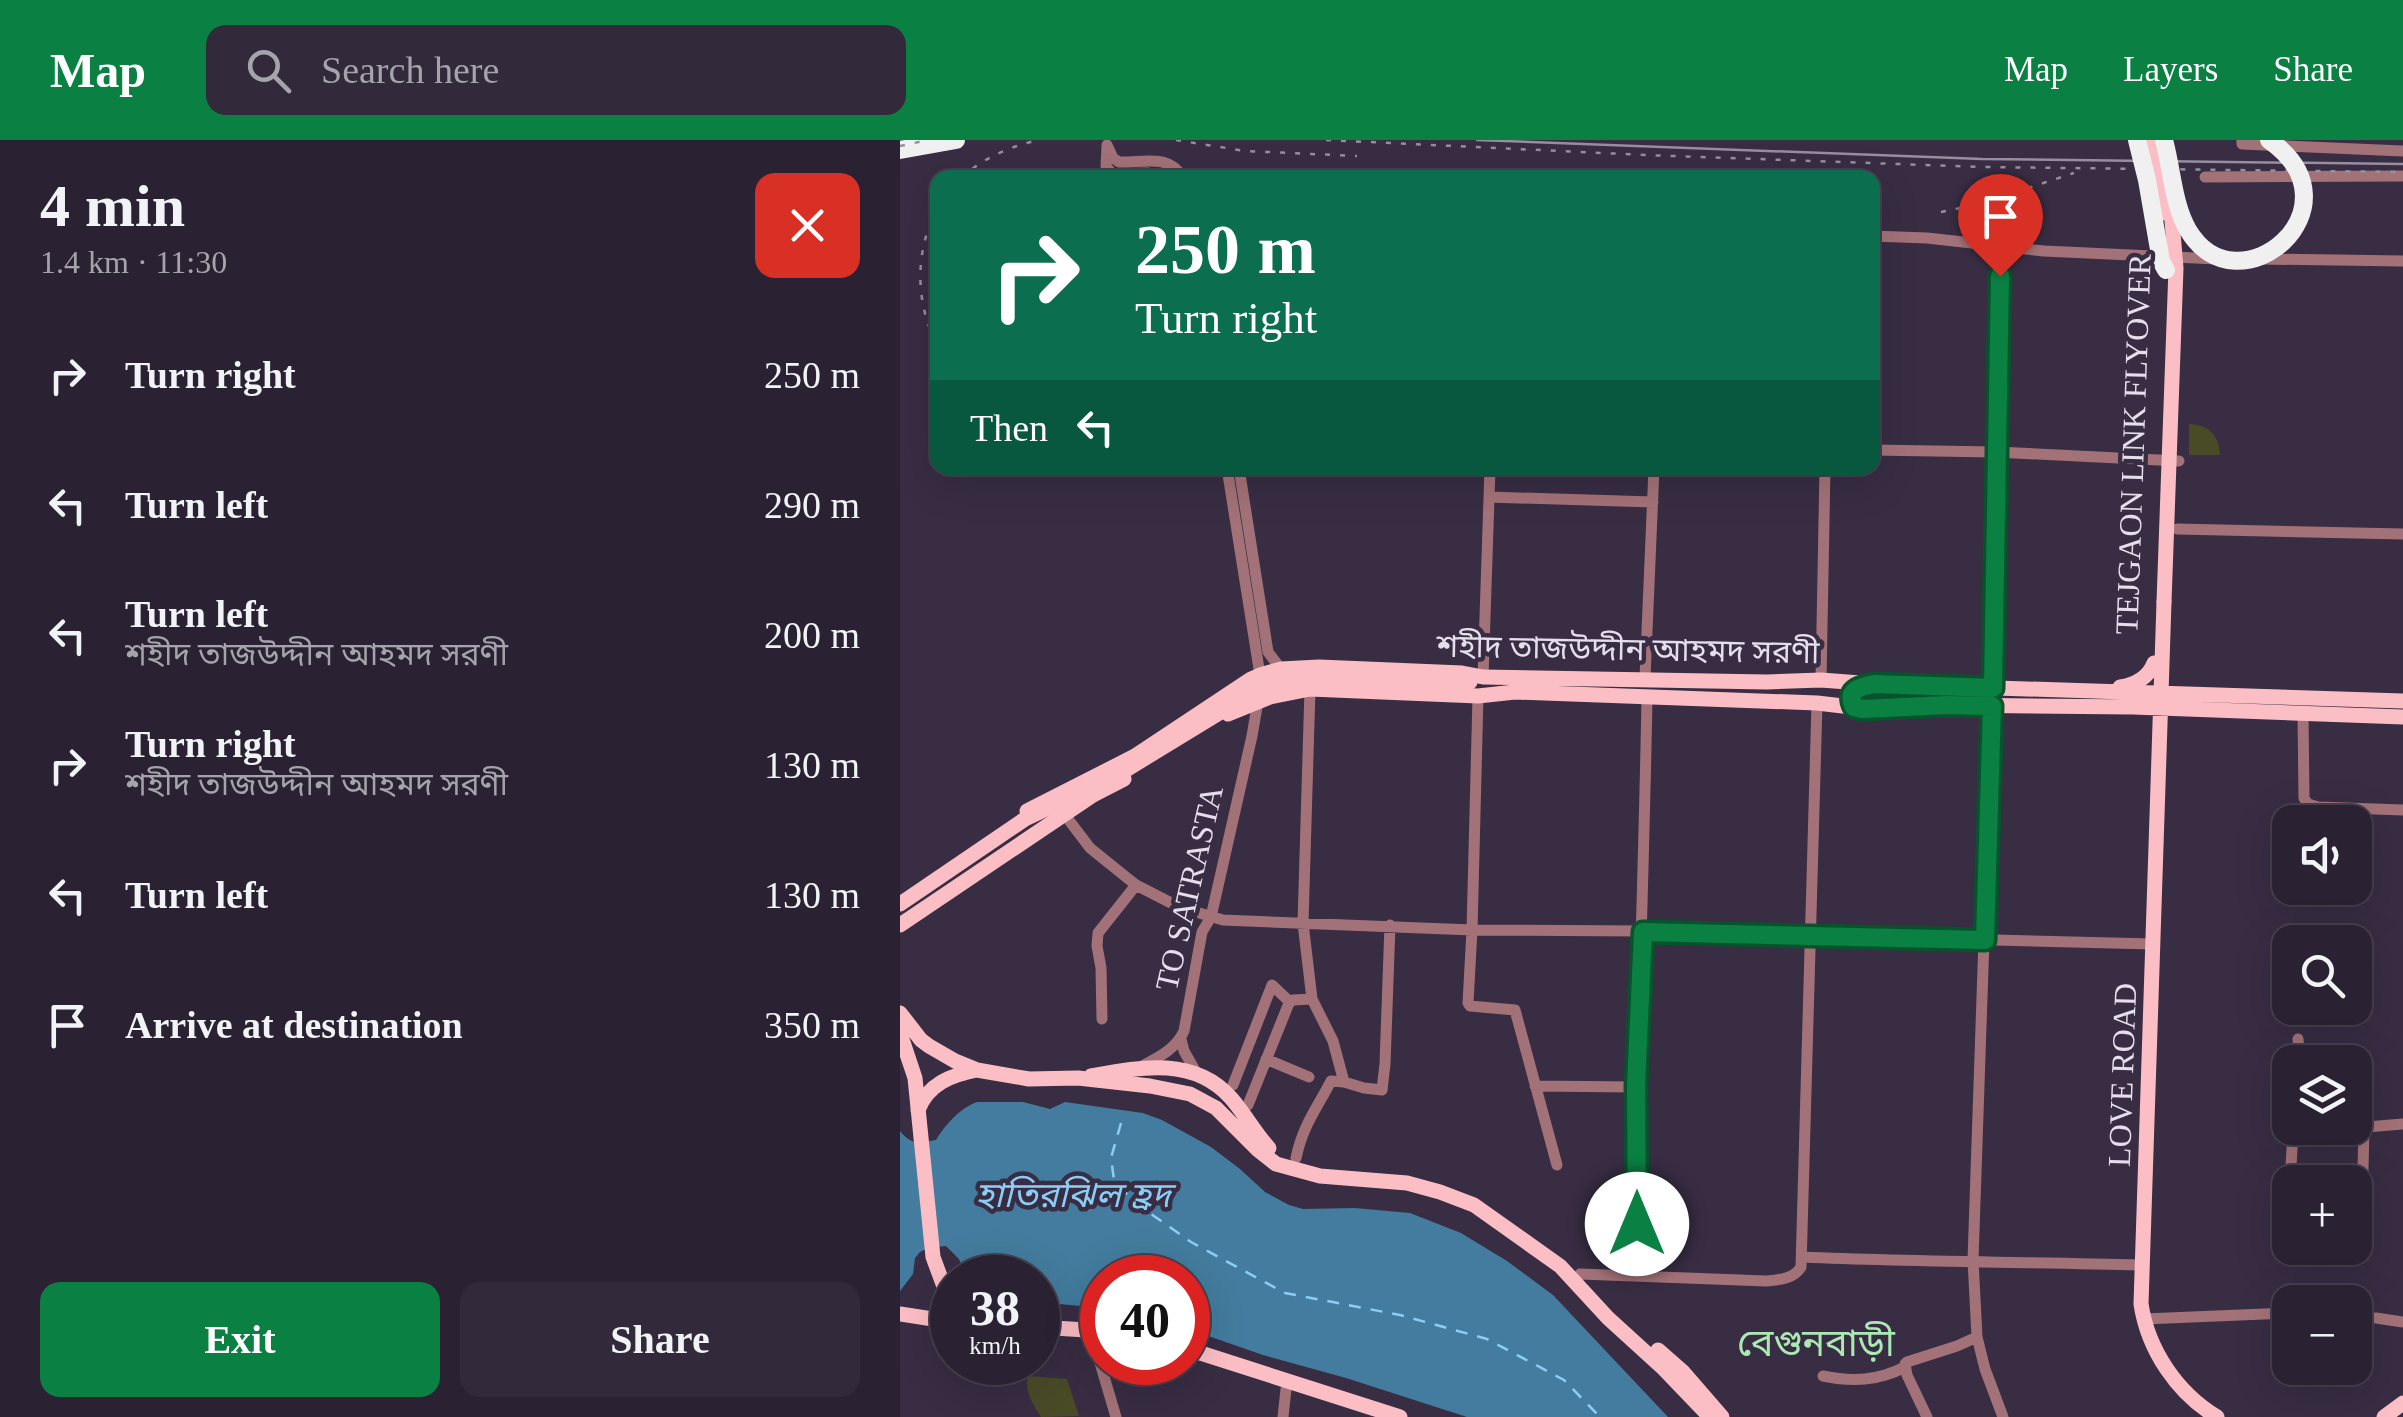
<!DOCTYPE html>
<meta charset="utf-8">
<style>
:root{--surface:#2a2232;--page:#322a3a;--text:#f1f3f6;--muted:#a5a4ac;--line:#463f4d;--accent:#0b8043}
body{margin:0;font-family:"Times New Roman","Noto Sans Bengali",serif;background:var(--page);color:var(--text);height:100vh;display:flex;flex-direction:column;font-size:38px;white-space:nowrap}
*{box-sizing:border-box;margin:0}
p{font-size:32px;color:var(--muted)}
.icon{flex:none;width:55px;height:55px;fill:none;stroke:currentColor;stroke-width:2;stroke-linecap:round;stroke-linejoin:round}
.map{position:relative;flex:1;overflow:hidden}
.side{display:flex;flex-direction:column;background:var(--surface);width:900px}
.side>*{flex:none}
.guide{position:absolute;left:30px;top:30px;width:950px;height:305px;border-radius:20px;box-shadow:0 10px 40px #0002,0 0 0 2px var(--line);background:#0b6e4f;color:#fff;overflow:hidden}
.tools{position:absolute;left:1372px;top:665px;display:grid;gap:20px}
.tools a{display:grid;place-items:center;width:100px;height:100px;border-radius:20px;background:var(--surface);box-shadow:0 10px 40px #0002,0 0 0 2px var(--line);font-size:50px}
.speed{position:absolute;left:30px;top:1115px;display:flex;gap:20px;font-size:50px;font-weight:700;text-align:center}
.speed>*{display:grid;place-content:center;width:130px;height:130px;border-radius:50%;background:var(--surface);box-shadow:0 10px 40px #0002,0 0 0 2px var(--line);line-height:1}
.speed small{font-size:25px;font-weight:400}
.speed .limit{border:15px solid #d22;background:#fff;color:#111}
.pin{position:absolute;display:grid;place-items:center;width:85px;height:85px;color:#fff;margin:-102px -42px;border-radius:50% 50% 50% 0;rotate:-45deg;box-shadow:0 0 10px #0007}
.pin .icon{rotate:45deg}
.me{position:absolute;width:110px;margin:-55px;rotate:0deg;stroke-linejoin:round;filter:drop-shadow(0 0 8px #0008)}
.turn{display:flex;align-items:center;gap:35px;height:210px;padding:0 40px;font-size:45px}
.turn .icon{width:130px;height:130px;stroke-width:2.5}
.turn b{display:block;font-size:70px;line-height:85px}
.then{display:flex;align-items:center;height:95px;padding:0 40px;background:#0003;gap:20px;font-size:38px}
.round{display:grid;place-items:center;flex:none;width:105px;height:105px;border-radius:20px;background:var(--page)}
.overview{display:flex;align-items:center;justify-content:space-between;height:170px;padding:0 40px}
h1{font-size:60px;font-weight:700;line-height:75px}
.button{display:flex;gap:20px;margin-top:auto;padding:20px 40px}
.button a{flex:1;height:115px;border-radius:20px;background:var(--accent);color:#fff;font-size:40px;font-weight:700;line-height:115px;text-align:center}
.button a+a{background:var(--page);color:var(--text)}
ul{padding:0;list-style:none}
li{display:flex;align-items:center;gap:30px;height:130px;padding:0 40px}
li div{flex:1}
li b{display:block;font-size:38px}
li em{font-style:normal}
header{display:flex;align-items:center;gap:60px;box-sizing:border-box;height:140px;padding:0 50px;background:var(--accent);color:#fff}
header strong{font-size:48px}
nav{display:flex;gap:55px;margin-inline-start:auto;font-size:35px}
.search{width:700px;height:90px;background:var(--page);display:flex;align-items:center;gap:25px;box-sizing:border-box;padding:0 35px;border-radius:20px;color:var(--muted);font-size:38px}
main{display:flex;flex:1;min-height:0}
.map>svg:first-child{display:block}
.green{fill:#494b27}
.water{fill:#437c9e}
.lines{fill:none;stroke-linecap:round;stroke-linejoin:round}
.ferry{stroke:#8ccdf6;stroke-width:2.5;stroke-dasharray:12 10;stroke-linecap:butt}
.minor{stroke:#a37278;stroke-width:11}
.major{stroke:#fcbec5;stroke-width:15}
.highway{stroke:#f0f0f0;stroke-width:18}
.tram{stroke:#978ea0;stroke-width:2.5}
.rail{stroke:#978ea0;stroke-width:2.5;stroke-dasharray:5 10;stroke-linecap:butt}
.major-bridge{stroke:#fcbec5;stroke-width:15}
.highway-bridge{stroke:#f0f0f0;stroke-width:18}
.route-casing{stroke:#07532c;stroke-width:25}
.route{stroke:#0b8043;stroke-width:18}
.labels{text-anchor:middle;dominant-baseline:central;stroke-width:9;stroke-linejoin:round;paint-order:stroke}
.street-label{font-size:32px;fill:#e5deed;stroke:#382d43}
.water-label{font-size:35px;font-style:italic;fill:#8ccdf6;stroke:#382d43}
.quarter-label{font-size:38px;fill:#aae9b1;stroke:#382d43}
</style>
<header>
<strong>Map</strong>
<div class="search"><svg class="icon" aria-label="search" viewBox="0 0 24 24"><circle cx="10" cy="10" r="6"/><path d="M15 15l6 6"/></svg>Search here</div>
<nav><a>Map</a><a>Layers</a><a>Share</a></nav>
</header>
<main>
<section class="side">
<div class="overview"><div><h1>4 min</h1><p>1.4 km · 11:30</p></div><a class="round" style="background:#d93025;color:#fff"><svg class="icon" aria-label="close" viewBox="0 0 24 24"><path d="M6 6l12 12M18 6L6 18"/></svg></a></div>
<ul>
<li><svg class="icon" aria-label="right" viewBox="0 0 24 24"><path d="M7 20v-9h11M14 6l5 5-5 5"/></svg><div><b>Turn right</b></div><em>250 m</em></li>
<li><svg class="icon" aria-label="left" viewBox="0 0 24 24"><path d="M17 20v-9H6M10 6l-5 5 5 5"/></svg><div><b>Turn left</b></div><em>290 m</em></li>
<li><svg class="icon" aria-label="left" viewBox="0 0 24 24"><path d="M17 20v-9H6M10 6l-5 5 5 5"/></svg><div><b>Turn left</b><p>শহীদ তাজউদ্দীন আহমদ সরণী</p></div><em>200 m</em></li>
<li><svg class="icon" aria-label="right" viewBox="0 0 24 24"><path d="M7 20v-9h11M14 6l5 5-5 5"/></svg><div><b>Turn right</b><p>শহীদ তাজউদ্দীন আহমদ সরণী</p></div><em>130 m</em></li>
<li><svg class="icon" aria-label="left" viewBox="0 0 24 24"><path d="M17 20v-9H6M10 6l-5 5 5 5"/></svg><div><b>Turn left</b></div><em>130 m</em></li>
<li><svg class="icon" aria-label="arrive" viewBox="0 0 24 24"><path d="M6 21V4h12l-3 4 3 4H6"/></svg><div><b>Arrive at destination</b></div><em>350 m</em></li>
</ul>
<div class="button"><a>Exit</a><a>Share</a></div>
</section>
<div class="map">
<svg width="1503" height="1277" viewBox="0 0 1503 1277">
<rect width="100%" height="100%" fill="#382d43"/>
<path class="green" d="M1289 284C1309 285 1319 295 1320 315H1289Z
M128 1236 167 1239 179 1276 141 1277C133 1264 124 1251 128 1236Z"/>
<path class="water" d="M77 962H123L150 969 165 962 243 973 262 980 311 1007 340 1029 365 1052 389 1065 403 1069 455 1068 510 1073 561 1093 607 1121 653 1155 768 1277H567L446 1238 363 1215 288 1189V1138H202V1168L138 1162V1138L66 1137 59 1119 46 1106 28 1108 20 1112 15 1118 13 1134 0 1151V991C11 1005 19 1003 36 1000 45 985 60 968 77 962Z"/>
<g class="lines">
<path class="ferry" d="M221 983 211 1018 214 1040 234 1062 291 1102 385 1153 500 1175 587 1199 664 1240 700 1277"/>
<path class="minor" d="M1342 0V4L1503 11
M207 5 213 18 219 22C242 23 270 13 283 38
M207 6 206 26 212 34 248 33 265 38
M1305 37 1503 36
M972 96 1027 98 1144 111 1317 119
M1361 119 1503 121
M972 310 1096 312 1279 321
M327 328 360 535
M339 328 368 512 381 529
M589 357 753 362
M1277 389 1503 394
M583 537 590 328
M745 538 754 328
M921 540 925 328
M1093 548 1100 105
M410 549 403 783 412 859 433 901 444 942 464 948 482 950 485 924 490 785
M578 556 572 790 568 863 570 866 615 870 657 1025
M1092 566 1073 1120 1077 1197 1085 1229 1103 1277
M1403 574 1404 658 1408 664 1418 667 1503 670
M165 675 190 708 236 745 279 767 323 780 572 790 743 791 1253 804
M202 879 201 828 197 806 198 793 236 745
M281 899 284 911 297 934
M1398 899 1400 922
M366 919 409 937
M242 926C259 917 276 909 284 891L302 792 311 777 352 596 358 561
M333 945 372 845 390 862
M635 946 736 947
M348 965 389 863 393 860 412 859
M396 1018C403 985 416 970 431 941L444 942
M1390 1042 1393 993 1503 984
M737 1084C736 909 744 733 747 557
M1388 1088 1390 1045
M1461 1113 1464 987
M903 1117C1016 1122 1128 1122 1241 1125
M680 1134 866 1141C879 1140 894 1139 901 1127L917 563
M1476 1178 1503 1182
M1244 1179 1390 1173
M193 1199 216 1277
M923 1236C952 1242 978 1241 1005 1227
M383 1277 386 1249
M1027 1277 1007 1235 1005 1224 1007 1222 1057 1206 1077 1197"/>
<path class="major" d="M1264 462 1241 1164C1248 1210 1277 1253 1317 1277
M1220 547C1235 545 1249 537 1254 523
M358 560 360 535 381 529 419 527 562 533 583 537 867 542 921 540 974 544 1503 561
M328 574 370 557 410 549 578 556 615 552 917 563 977 570 1047 565 1233 567 1503 577
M127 671 235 616 351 539 360 535 361 541
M0 785 193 655 224 639
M0 873 21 900 29 906 55 921 77 930 129 939 178 938 250 946 290 954 316 968 357 1009 376 1024 420 1036 507 1043 540 1052 574 1065 660 1126 708 1178 764 1229 810 1277
M0 893 15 938 33 1117 43 1144 52 1161
M191 936C240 927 294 916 331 958 345 974 355 993 369 1008
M18 970C28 944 51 935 77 930
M0 1174 52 1182
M138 1187 202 1191
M288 1209 500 1277
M758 1210 783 1232 822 1277
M1484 1277 1503 1263"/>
<path class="highway" d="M0 10 56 0"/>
<path class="tram" d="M577 0 1082 19 1503 24"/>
<path class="rail" d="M276 0 345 11 457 16
M426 0 745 15 1082 27 1503 32
M0 6 28 0
M61 38C83 18 109 7 138 0
M38 68C14 110 15 164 38 207
M1041 72 1079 64 1174 33"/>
<path class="major-bridge" d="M1251 0 1264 73
M1264 462 1276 128 1270 58
M0 764 125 679 216 636 360 548 377 542 403 539 570 542"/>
<path class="highway-bridge" d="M1237 0 1247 40 1261 121 1266 130
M1264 0C1272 29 1273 64 1288 90 1338 174 1465 67 1369 0"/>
</g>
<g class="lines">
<g class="route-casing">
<path id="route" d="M737 1084 736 946 743 792 1085 800 1092 566 1047 565 962 569 954 567C946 550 959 547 974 544L1093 548 1100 136"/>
</g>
<use href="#route" class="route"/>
</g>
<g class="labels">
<g class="street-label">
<text transform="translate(1233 304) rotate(-88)">TEJGAON LINK FLYOVER</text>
<text transform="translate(728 509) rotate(1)">শহীদ তাজউদ্দীন আহমদ সরণী</text>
<text transform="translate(289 748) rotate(-77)">TO SATRASTA</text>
<text transform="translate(1222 935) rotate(-88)">LOVE ROAD</text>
</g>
<g class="water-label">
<text x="173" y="1055">হাতিরঝিল হ্রদ</text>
</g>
<g class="quarter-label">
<text x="916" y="1203">বেগুনবাড়ী</text>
</g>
</g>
</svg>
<div class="tools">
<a><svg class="icon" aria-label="sound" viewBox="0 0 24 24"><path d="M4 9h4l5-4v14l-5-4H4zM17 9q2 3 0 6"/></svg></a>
<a><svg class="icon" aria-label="search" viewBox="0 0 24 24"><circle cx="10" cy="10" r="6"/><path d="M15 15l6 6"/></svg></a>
<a><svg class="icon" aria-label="layers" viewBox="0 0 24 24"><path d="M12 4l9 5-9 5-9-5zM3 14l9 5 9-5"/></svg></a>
<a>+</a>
<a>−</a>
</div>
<div class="speed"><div>38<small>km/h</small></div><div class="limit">40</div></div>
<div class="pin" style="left:1100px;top:136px;background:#d93025"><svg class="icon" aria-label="arrive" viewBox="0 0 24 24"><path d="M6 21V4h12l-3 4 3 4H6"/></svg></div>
<svg class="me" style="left:737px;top:1084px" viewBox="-20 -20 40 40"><circle r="19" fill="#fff"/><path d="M0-13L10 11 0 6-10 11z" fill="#0b8043"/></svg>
<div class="guide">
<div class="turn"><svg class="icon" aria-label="right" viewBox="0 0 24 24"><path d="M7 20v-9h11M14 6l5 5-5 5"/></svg><div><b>250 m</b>Turn right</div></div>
<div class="then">Then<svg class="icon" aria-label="left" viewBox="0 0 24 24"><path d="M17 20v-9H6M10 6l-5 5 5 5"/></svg></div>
</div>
</div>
</main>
